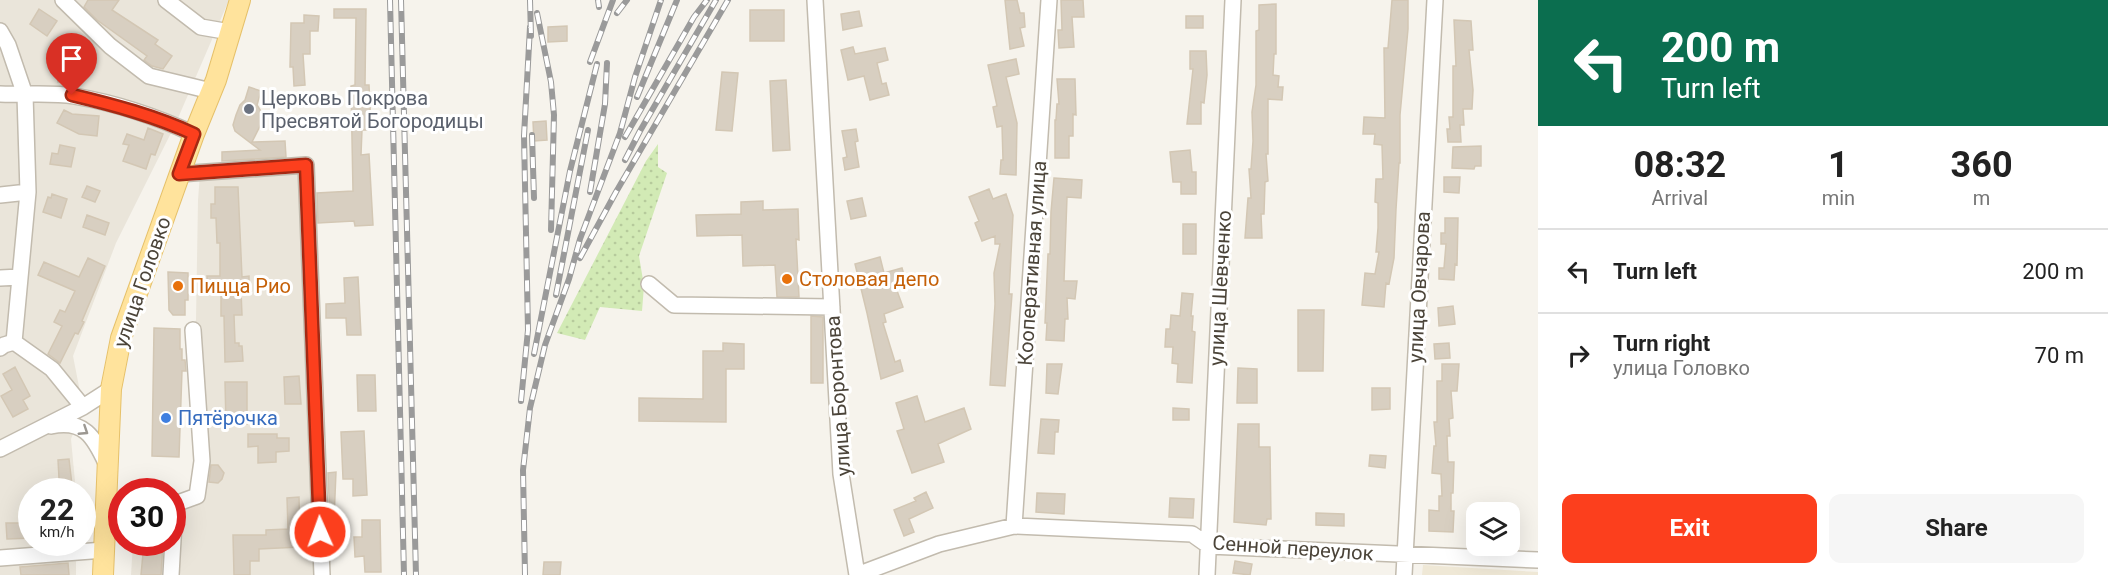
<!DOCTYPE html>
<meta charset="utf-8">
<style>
:root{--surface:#fff;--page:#f6f6f6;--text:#222;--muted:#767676;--line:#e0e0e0;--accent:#fc3f1d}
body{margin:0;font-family:Roboto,sans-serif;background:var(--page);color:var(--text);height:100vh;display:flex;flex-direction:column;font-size:22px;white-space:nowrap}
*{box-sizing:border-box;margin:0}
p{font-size:20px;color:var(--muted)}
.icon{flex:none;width:33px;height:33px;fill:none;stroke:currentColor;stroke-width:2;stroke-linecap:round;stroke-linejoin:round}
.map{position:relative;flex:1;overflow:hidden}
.panel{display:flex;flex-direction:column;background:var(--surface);width:570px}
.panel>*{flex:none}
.hud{background:#0b6e4f;color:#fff;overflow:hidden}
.fabs{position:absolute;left:1466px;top:502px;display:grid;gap:12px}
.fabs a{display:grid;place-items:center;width:54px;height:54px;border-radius:12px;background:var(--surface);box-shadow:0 6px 24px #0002;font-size:30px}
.speed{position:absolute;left:18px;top:478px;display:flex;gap:12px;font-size:30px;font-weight:700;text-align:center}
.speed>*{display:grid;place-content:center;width:78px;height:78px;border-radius:50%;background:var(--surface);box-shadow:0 6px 24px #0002;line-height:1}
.speed small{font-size:15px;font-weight:400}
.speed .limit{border:9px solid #d22;background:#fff;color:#111}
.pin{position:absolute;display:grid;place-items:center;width:51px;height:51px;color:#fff;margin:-62px -26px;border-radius:50% 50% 50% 0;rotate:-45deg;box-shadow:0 0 6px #0007}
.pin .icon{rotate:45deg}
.me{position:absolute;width:66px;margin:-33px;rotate:358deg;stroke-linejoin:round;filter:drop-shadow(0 0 4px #0008)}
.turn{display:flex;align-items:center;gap:21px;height:126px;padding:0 24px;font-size:27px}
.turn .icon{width:78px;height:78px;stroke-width:2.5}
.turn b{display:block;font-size:42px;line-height:51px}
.eta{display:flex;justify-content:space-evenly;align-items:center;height:102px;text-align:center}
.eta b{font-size:36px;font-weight:700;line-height:42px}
.cta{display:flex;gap:12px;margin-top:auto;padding:12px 24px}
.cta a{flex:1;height:69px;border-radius:12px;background:var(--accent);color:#fff;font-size:24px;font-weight:700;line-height:69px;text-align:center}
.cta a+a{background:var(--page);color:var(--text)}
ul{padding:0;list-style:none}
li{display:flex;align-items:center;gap:18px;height:84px;padding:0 24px;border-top:2px solid var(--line)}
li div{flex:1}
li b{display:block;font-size:22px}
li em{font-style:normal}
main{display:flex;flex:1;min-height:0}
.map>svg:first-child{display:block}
.residential{fill:#eae5da}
.education{fill:#efe8d6}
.grass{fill:url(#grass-dots)}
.building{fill:#d8cfc1;stroke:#d3c7b4;stroke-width:1.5}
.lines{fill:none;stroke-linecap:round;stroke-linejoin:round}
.minor-casing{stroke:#c2bbae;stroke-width:18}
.major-casing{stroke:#e6c16a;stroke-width:22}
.minor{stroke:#fff;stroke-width:15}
.major{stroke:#ffe39c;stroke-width:20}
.rail-casing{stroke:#9a9a9a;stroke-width:6}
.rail{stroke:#fff;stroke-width:4;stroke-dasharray:11;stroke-linecap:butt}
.oneway{stroke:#9c9892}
.route-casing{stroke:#a42913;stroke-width:15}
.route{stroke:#fc3f1d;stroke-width:10}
.worship-dot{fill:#6b7280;stroke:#fff;stroke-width:2}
.food-dot{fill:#e8710a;stroke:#fff;stroke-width:2}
.shop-dot{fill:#3f7fe0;stroke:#fff;stroke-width:2}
.labels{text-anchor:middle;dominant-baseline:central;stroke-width:6;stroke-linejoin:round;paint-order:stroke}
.worship-label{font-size:20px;fill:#5b616d;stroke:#fff;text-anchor:start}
.street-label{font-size:20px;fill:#4b4439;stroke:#fff}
.food-label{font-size:20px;fill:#c56008;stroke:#fff;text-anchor:start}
.shop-label{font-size:20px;fill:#366cbe;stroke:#fff;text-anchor:start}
</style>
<main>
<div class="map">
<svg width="1538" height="575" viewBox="0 0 1538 575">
<defs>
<pattern id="grass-dots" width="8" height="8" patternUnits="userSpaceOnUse" patternTransform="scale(1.5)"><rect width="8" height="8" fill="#d2eab5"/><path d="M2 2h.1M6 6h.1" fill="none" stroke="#b6ca9c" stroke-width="1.8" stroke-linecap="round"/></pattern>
</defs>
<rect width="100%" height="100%" fill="#f6f3ec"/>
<path class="residential" d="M0 0H229L175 125 116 243 73 356 83 407 45 426H76L71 439 76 492H32V543H76V575H0Z
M306 165 322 575H131L133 543H172L173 504 197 496 193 330 196 320 198 200 200 174Z"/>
<path class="education" d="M1423 565 1538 572V575H1422Z"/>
<path class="grass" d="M658 144V167L667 173 639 256 644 286 642 311 600 307 585 340 557 333 646 161Z"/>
<path class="building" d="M88 0H119L112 10 158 40 155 44 172 56 163 69 152 66 144 60 147 56 97 20 84 7Z
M1005 0H1017L1020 13H1024L1025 27 1020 28 1024 46 1010 49Z
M1061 0H1083L1084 17H1072L1074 47 1059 48 1058 30H1062Z
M1392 0H1408V29L1400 115V163H1399L1396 209 1394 258 1389 284 1386 283 1384 307 1362 305 1365 273 1375 274 1379 252H1376L1378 228V203L1375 202 1376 179H1383L1382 145 1374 144 1375 134H1363L1364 117 1385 118 1384 48H1388Z
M1276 4V54H1274L1273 75 1279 76 1278 87H1283L1282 100 1268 99V154H1266L1268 181 1265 182 1264 214H1261L1262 238H1245L1248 198H1251L1249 169H1251L1253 141 1252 112 1256 85V31L1259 30V5Z
M39 9 57 21 47 36 30 24Z
M334 9H366L365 85H369L371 130H362L361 155 369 154 373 225 355 226 354 221 318 223 317 193 353 191 351 86 355 85 356 18H334Z
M750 10H784V41H750Z
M859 11 862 26 843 30 841 14Z
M304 15 319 16 318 31H310V54H303L305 85 294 86 293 67H290L291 23H304Z
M1186 16H1203V28H1186Z
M1454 20 1471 21 1473 50H1469L1473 90 1472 109H1463L1464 125H1460L1461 142H1448L1447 129H1450L1449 117H1453V66H1456Z
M567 26V41L548 42V27Z
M853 47 855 54 885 48 888 60 877 63 882 84 886 83 889 95 870 100 864 76 848 80 841 50Z
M1190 51H1206L1207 75 1204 103 1201 102V124H1187L1193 69H1190Z
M56 54 69 55 67 68 69 81 58 82Z
M1016 59 1019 74 1006 77 1017 123 1016 175 1000 174 1001 160H1003L1002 126 997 127 993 107 997 106 988 65Z
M722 72 738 73 732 131 716 130Z
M1057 79H1075L1076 115 1073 114V136H1069V158H1055V120H1056L1057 104H1059Z
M786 80 790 150 773 151 770 81Z
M249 87 261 91 257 105 262 113V122L252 142 285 141 286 157 222 161V152L260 150 235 131 233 125 236 115 240 105 245 100Z
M64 110 72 114 99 116 97 136 79 134 57 123Z
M546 121 547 140 534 141 533 122Z
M148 128 163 134 155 155 151 154 146 169 123 161 129 145 123 144 127 134 144 140Z
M856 129 858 141 855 142 859 167 845 170 843 158 847 157 842 131Z
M60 145 75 148 71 167 50 164 52 153 58 154Z
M1481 146V166H1475L1474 169 1452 168 1453 147Z
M1190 150 1192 172H1196V194H1181V182H1173L1170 152Z
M1444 177H1460L1459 193 1444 192Z
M1054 178 1082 180 1081 198 1067 197 1064 281H1077L1075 299 1067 298 1068 319H1065L1064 341 1046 340 1047 323H1045L1048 254H1050L1051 212Z
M87 186 100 191 95 202 82 197Z
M215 187H238L242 277 249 276V291H241L242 315H234L235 343H239V346H242L243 361 225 362 224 316H221V291H208L207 276H220V243H217L216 218H211V204H215Z
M989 189 993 199 1006 194 1013 215 1009 294H1012L1005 386 990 385 995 304 994 273 1000 244H995V236L982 241 975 223 979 221 969 197Z
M52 194 67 199 61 218 43 212 48 197 51 198Z
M862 198 866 216 851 219 847 201Z
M763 201V210L798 209 799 240 796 239 799 297H777L775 265 743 266 742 235 697 236 696 215 741 214V202Z
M87 215 109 223 105 235 83 227Z
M1445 218H1458L1457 265 1455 264 1454 280 1439 279V268H1444L1446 244H1441V233H1445Z
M1183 224H1196V254H1183Z
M880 257 884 273 902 268 907 285 896 288 903 307 884 314 886 322 883 323 895 362 900 360 903 371 881 379 867 313 855 264Z
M88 258 105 266 82 321 84 322 78 334 75 333 60 363 48 354 62 326 54 322 60 310 65 312 75 291 38 275 44 262 79 277Z
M168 272 188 273V300H185V315H173L169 310Z
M358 277 361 335H347L346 318H326V304L345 303 344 278Z
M1182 293 1193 294 1191 316H1193L1192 331 1195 332 1192 383 1177 382 1178 364 1172 363 1173 347H1165L1166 329H1170L1171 315 1180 316Z
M1453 306 1455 324 1439 326 1438 308Z
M1298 310H1324L1323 371H1298Z
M811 316 823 317V383H811Z
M154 328 180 329V349H182V360H185L186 371H182L179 457 152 456Z
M723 343 744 344V369H726V422L639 421V398L703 399V351H723Z
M1449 343 1450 358 1435 359 1434 344Z
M1047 364H1062L1058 394 1046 393Z
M1442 364H1459L1457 391H1451L1453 418 1449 419 1450 436H1447L1448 462H1454L1453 493H1451V511H1454L1453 532 1429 531V510L1439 511V496H1442L1441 474 1432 473 1434 446H1436L1434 422H1437V381H1442Z
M15 367 30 396 23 400 28 409 13 417 1 396 12 390 3 374Z
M1238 368 1257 369V403H1237Z
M357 375H375L376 411H358Z
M299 376 301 404H285L284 377Z
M225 382H247V424H226Z
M1372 388H1390V409L1372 410Z
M917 396 925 422 964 408 971 429 938 444 944 462 912 473 897 431 904 429 896 403Z
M1173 408 1189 409V420H1173Z
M1041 419 1059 420 1058 432H1055L1054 454 1038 453Z
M1238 424H1259V447H1270L1271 519H1267L1266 525 1234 522Z
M364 431 367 495 353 496V479H343L341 432Z
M248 434H277V438H289V451L276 452V462L258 463V446L248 447Z
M1370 455 1386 456 1385 468 1369 466Z
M69 459 72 485 70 492H57L59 478 58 460Z
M211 465H218L224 473 222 479 218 483 209 482Z
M336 472 334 520H330L328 473Z
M926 492 933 508 909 519 914 532 904 536 894 510 916 501 914 498Z
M1037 493 1065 494 1064 514 1036 512Z
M299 497 300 547 259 549V561H250V575H234L233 535H266V530L288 529 287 498Z
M1170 498 1194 499 1193 518 1169 517Z
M1316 513 1344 514V526L1316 525Z
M362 520H380L381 572H365L364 556 355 557 354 537H362Z
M6 523H32V538L7 539Z
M144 543H163L161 575H141Z
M1235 561 1252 564 1250 575 1233 573Z
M544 562H561L560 575H543Z
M68 563 69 575H21L20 567Z"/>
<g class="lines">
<g class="minor-casing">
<path id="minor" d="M63 0 110 46 149 76 211 91
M166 0 201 27 230 32
M815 0 841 474 857 575 939 544 1014 526 1192 534 1209 546 1538 560
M0 31 8 45 25 95 28 192 14 342 52 369 83 407
M0 94C24 95 51 92 74 96 115 103 157 117 194 134
M179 174 306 165 322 575
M0 195 28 192
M0 278 20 277
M649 284 674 305 832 307
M0 348 4 345 14 342
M51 426C84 419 94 437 106 463
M0 449 83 407 111 389
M175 504 197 496 202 461 193 330
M1014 526 1049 0
M0 558 104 550
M171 575 175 504H172
M1207 575 1233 0
M1404 575 1435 0"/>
</g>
<g class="major-casing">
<path id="major" d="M103 575 111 389 121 338 194 134 216 80 240 0"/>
</g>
<use href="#minor" class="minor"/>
<use href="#major" class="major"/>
<g class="rail-casing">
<path id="rail" d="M390 0 404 575
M401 0 416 575
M530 0 531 36
M598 0 599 7
M537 13 551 82 554 115 551 230
M617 13 627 0
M590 62 613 0
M637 97 677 0
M532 135 534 198
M625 137 694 17 707 0
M625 160 640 131 716 0
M590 192 605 104 607 63
M580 258 616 192 728 0
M556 295 588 130
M534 354 570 171 597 64
M521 401 528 330 524 136 530 27
M525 575 523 470 530 408 545 345 569 279 580 239 620 133 635 77 661 0"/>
</g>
<use href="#rail" class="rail"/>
</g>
<defs><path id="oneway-chevron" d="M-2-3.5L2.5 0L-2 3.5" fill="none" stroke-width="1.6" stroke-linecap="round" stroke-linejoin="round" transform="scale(1.5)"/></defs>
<use class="oneway" href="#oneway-chevron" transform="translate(84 431) rotate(33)"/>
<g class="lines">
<g class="route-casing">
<path id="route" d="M72 95C114 105 155 116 194 134L179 174 306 165 320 532"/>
</g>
<use href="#route" class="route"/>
</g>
<circle class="worship-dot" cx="249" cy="109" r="6"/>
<g class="food-dot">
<circle cx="787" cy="279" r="6"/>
<circle cx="178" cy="286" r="6"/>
</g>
<circle class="shop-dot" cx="166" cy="418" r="6"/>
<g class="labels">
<g class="worship-label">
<text x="261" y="98">Церковь Покрова<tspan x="261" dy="23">Пресвятой Богородицы</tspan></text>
</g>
<g class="street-label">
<text transform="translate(1032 263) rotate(-86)">Кооперативная улица</text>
<text transform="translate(142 282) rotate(-71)">улица Головко</text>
<text transform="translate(1419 287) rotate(-87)">улица Овчарова</text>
<text transform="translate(1220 288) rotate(-87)">улица Шевченко</text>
<text transform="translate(838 396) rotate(-94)">улица Боронтова</text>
<text transform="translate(1293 548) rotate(4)">Сенной переулок</text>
</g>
<g class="food-label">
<text x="799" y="279">Столовая депо</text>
<text x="190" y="286">Пицца Рио</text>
</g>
<g class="shop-label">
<text x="178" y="418">Пятёрочка</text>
</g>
</g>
</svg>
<div class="fabs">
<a><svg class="icon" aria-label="layers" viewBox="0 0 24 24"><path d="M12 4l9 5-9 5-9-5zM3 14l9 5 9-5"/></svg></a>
</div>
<div class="speed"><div>22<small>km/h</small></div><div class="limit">30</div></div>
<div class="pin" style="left:72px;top:95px;background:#d93025"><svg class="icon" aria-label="arrive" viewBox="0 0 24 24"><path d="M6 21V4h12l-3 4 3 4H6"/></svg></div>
<svg class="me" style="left:320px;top:532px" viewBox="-20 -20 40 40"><circle r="17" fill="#fc3f1d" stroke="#fff" stroke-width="3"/><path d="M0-11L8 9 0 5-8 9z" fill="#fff"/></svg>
</div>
<section class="panel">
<div class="hud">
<div class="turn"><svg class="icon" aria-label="left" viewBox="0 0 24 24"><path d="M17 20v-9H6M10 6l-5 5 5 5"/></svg><div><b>200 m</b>Turn left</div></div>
</div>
<div class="eta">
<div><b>08:32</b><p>Arrival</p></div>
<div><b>1</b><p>min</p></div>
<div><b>360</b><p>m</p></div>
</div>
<ul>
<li><svg class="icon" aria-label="left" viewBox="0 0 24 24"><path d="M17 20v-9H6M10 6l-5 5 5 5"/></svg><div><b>Turn left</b></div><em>200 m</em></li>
<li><svg class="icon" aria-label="right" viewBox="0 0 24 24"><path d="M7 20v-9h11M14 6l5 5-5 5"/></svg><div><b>Turn right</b><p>улица Головко</p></div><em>70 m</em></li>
</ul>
<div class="cta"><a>Exit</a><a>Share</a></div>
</section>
</main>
